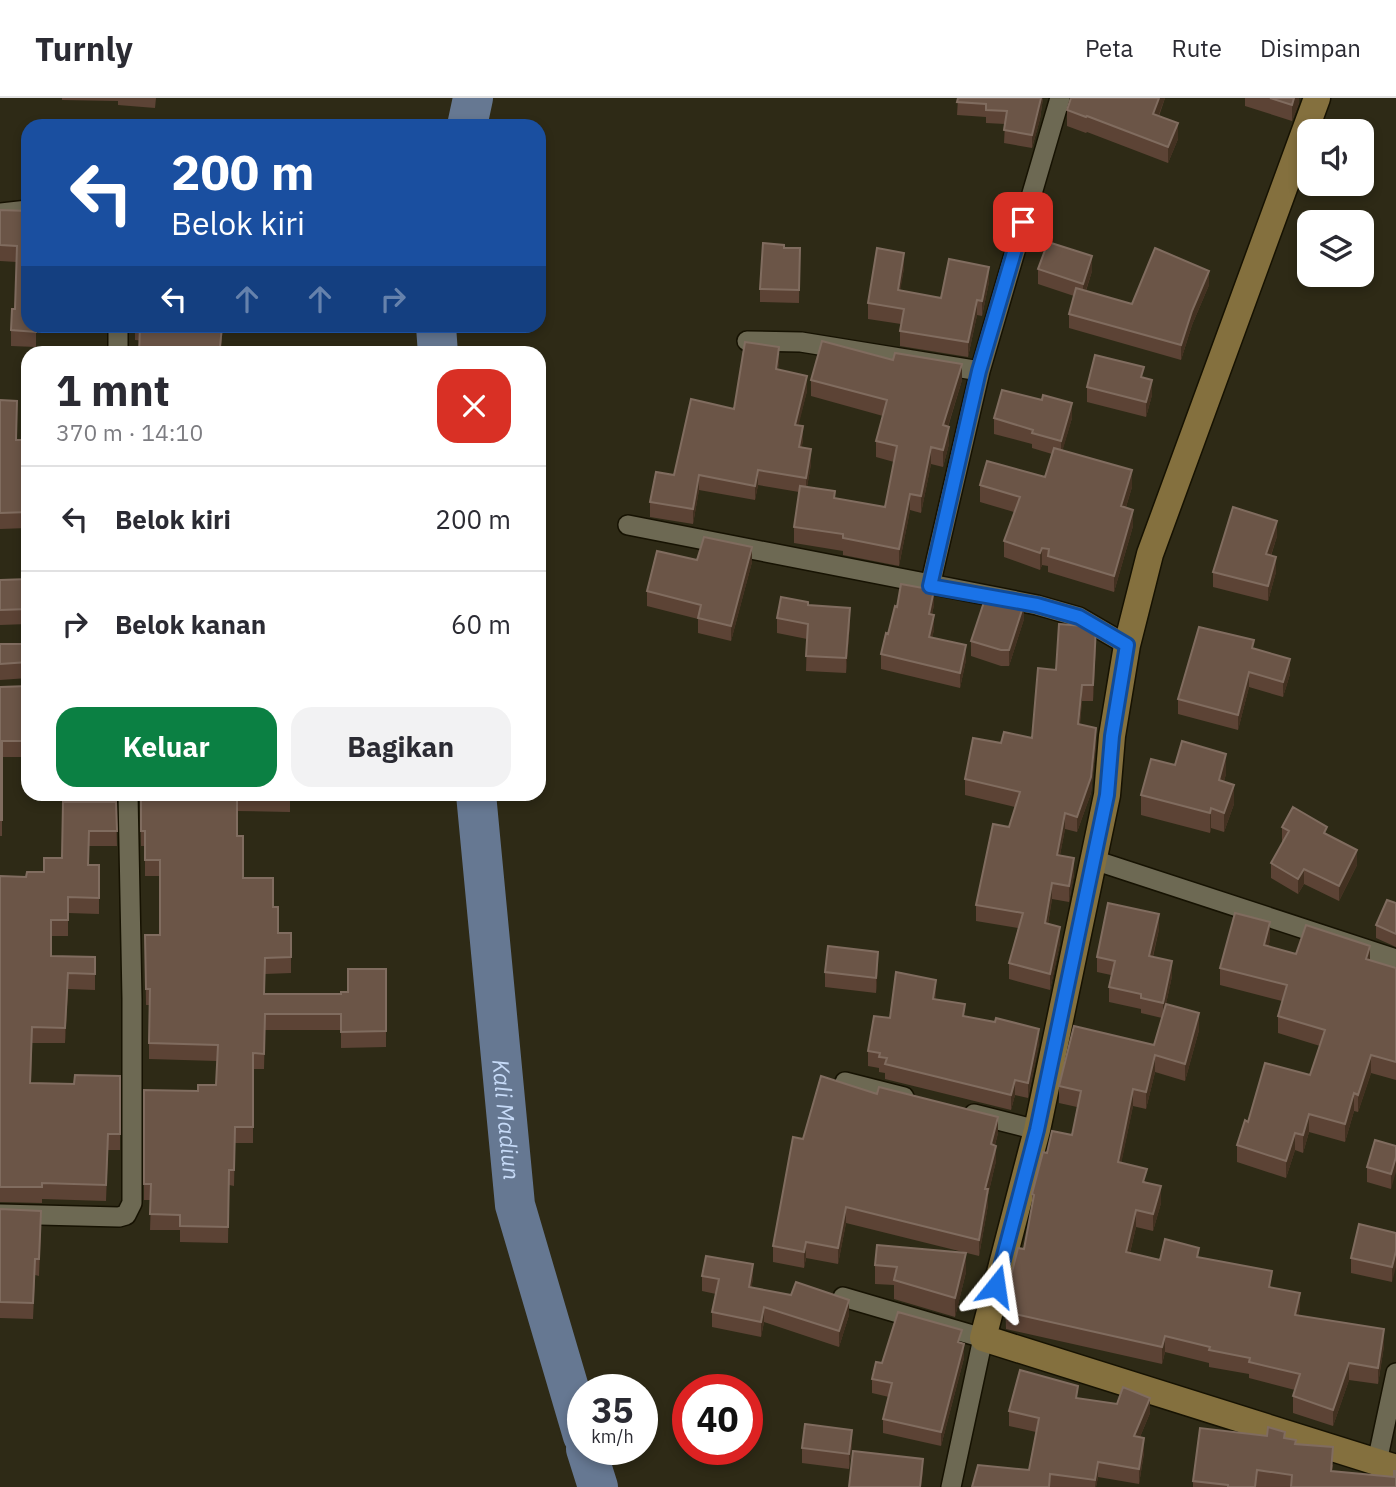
<!DOCTYPE html>
<html lang="id">
<meta charset="utf-8">
<style>
:root{--surface:#fff;--page:#f2f2f3;--text:#2b2b33;--muted:#7c7c81;--line:#e1e1e2;--accent:#0b8043}
body{margin:0;font-family:"IBM Plex Sans",sans-serif;background:var(--page);color:var(--text);height:100vh;display:flex;flex-direction:column;font-size:26px;white-space:nowrap}
*{box-sizing:border-box;margin:0}
p{font-size:23px;color:var(--muted)}
.icon{flex:none;width:38px;height:38px;fill:none;stroke:currentColor;stroke-width:2;stroke-linecap:round;stroke-linejoin:round}
.map{position:relative;flex:1;overflow:hidden}
.details{position:absolute;left:21px;top:248px;width:525px;height:455px;display:flex;flex-direction:column;background:var(--surface);border-radius:21px;box-shadow:0 4px 10px #0003}
.details>*{flex:none}
.banner{position:absolute;left:21px;top:21px;width:525px;height:214px;border-radius:21px;box-shadow:0 4px 10px #0003;background:#1a4fa0;color:#fff;overflow:hidden}
.tools{position:absolute;left:1297px;top:21px;display:grid;gap:14px}
.tools a{display:grid;place-items:center;width:77px;height:77px;border-radius:14px;background:var(--surface);box-shadow:0 4px 10px #0003;font-size:35px}
.speed{position:absolute;left:567px;top:1276px;display:flex;gap:14px;font-size:35px;font-weight:700;text-align:center}
.speed>*{display:grid;place-content:center;width:91px;height:91px;border-radius:50%;background:var(--surface);box-shadow:0 4px 10px #0003;line-height:1}
.speed small{font-size:18px;font-weight:400}
.speed .limit{border:10px solid #d22;background:#fff;color:#111}
.pin{position:absolute;display:grid;place-items:center;width:60px;height:60px;color:#fff;margin:-30px;border-radius:14px;box-shadow:0 4px 10px #0006}
.me{position:absolute;width:77px;margin:-38px;rotate:15deg;stroke-linejoin:round;filter:drop-shadow(0 0 5px #0008)}
.turn{display:flex;align-items:center;gap:24px;height:147px;padding:0 35px;font-size:32px}
.turn .icon{width:91px;height:91px;stroke-width:2.5}
.turn b{display:block;font-size:49px;line-height:60px}
.lanes{display:flex;align-items:center;height:66px;padding:0 35px;background:#0003;justify-content:center;gap:35px;direction:ltr}
.lanes .off{opacity:.35}
.round{display:grid;place-items:center;flex:none;width:74px;height:74px;border-radius:21px;background:var(--page)}
.head{display:flex;align-items:center;justify-content:space-between;height:119px;padding:0 35px}
h1{font-size:42px;font-weight:700;line-height:52px}
.action{display:flex;gap:14px;margin-top:auto;padding:14px 35px}
.action a{flex:1;height:80px;border-radius:21px;background:var(--accent);color:#fff;font-size:28px;font-weight:700;line-height:80px;text-align:center}
.action a+a{background:var(--page);color:var(--text)}
ul{padding:0;list-style:none}
li{display:flex;align-items:center;gap:21px;height:105px;padding:0 35px;border-top:2px solid var(--line)}
li div{flex:1}
li b{display:block;font-size:26px}
li em{font-style:normal}
header{display:flex;align-items:center;gap:42px;box-sizing:border-box;height:98px;padding:0 35px;background:var(--surface);border-bottom:2px solid var(--line)}
header strong{font-size:33px}
nav{display:flex;gap:38px;margin-inline-start:auto;font-size:24px}
.map>svg:first-child{display:block}
.lines{fill:none;stroke-linecap:round;stroke-linejoin:round}
.river{stroke:#667892;stroke-width:40}
.street-casing{stroke:#161202;stroke-width:22}
.secondary-casing{stroke:#161202;stroke-width:29}
.street{stroke:#6d6953;stroke-width:19}
.secondary{stroke:#84703e;stroke-width:26}
.wall{fill:#5c4335}
.shaded-wall{fill:#433121}
.building{fill:#6b5547;stroke:#806c5f;stroke-width:2}
.route-casing{stroke:#114b97;stroke-width:18}
.route{stroke:#1a73e8;stroke-width:12}
.labels{text-anchor:middle;dominant-baseline:central;stroke-width:6;stroke-linejoin:round;paint-order:stroke}
.water-label{font-size:23px;font-style:italic;fill:#c6daf7;stroke:#24200d}
</style>
<header>
<strong>Turnly</strong>
<nav><a>Peta</a><a>Rute</a><a>Disimpan</a></nav>
</header>
<div class="map">
<svg width="1396" height="1389" viewBox="0 0 1396 1389">
<rect width="100%" height="100%" fill="#2e2a16"/>
<g class="lines">
<g class="river">
<path d="M467 28 473 0"/>
<path d="M436 228 438 256"/>
<path id="s1" d="M476 696 515 1107 583 1338"/>
<path d="M586 1351 598 1389"/>
</g>
<g class="street-casing">
<path id="street" d="M0 115 28 112
M118 228V256
M747 243 801 244 980 273
M628 427 1037 507 1079 519 1127 547
M930 488 980 273 1060 0
M1094 762 1396 861
M845 984 904 999
M974 1016 1037 1032
M0 1116 119 1119 126 1117 132 1105V901L128 696
M843 1199 983 1240 951 1389
M1377 1364 1396 1275"/>
</g>
<g class="secondary-casing">
<path id="secondary" d="M1317 0 1150 456 1127 547 1112 638 1107 697 1037 1032 983 1240 1396 1370"/>
</g>
<use href="#street" class="street"/>
<use href="#secondary" class="secondary"/>
</g>
<path class="wall" d="M62 0H156L155 10 118 7V3L62 2Z
M958 0H1043L1040 21 1032 50 1004 45 1005 26 986 25V19L957 17Z
M1071 0H1165L1159 18 1178 41 1168 65 1087 34 1086 35 1067 28V12Z
M1245 0H1299V5L1292 23 1245 8Z
M0 112 28 113 36 228V249L11 248V232L15 211 17 164 0 163Z
M784 150H800L799 205 760 204V191Z
M904 170 900 192 941 200 989 184 982 218 977 217 968 259 900 248V233L901 226 868 221V205Z
M1038 171 1092 173 1086 193 1132 206 1209 187 1192 227 1181 262 1069 230V216L1074 198 1038 186Z
M135 228H223L221 249 135 242Z
M779 264 778 271 807 293 798 327 803 343 801 350 811 366 807 389 835 400 885 409 894 364 876 359V343L883 318 811 298V282H962L948 329 949 346 943 369 931 366 921 415 910 412 899 468 843 457V453L794 445V429L799 394 758 387 755 402 699 392 693 426 650 419V404L734 311Z
M1144 280 1152 297 1146 319 1087 304V289Z
M0 302 16 342H28V430L0 431Z
M994 320H1072L1062 353 1132 389 1126 409 1133 428 1114 494 1048 474V468L1042 467 1040 472 1004 459V443L1014 414 980 404V387L1045 379 1052 356 1032 350V346L994 336Z
M1277 438 1271 458 1276 474 1268 503 1213 489V474Z
M697 462 752 464 731 543 698 535V521L647 508V493Z
M28 481V526L0 527V482Z
M808 507 850 525 846 575 806 573 807 541 777 535V520Z
M934 507 932 516 934 532 932 539 966 562 960 590 881 571V556L888 536Z
M1024 521 1009 568H1001L971 558V543Z
M1096 544 1093 603H1082L1080 626 1096 646 1091 695 1077 734 1065 731 1060 757 1074 776 1069 804 1052 801 1048 826 1060 845 1050 892 1009 881V865L1018 830 976 823V807L1009 729 1015 709 965 697V681L1001 645 1032 640 1056 572Z
M0 546H28V580L0 582Z
M1254 551 1290 576 1283 599 1249 589 1238 632 1178 616V601Z
M28 588V637H27V659H2V738H0V589Z
M1175 667 1226 676 1224 683 1234 706 1224 734 1211 730 1210 735 1141 717V697Z
M290 696V714L237 713V738L243 780 273 809 278 835H291V875L265 876V896H341L348 894 386 871V949L341 950V932H265L264 971H253V1045H235L234 1088 229 1087 228 1145 180 1144V1132H150L151 1102H144V992L198 993 216 987 217 963 149 961V907H146L145 837H160V778H145V748H141L140 697Z
M116 704 117 748H89L88 767H99V816L68 815V838H51V858L95 859V892L68 891 65 945H32L31 985 74 986 120 978V1052H108L106 1103 42 1101V1105L0 1104V778L26 779 44 774 62 760Z
M1282 729 1327 737 1357 767 1339 803 1304 786 1298 796 1271 780V765L1283 745 1282 744Z
M1396 805V849L1376 840V827Z
M1159 831 1153 859 1172 878 1166 906 1199 932 1185 983 1155 974 1146 1011 1133 1008 1121 1065 1147 1085 1161 1105 1153 1133 1136 1129 1130 1155 1160 1162 1199 1159 1272 1190 1300 1211 1298 1217 1384 1248 1378 1286 1349 1282 1333 1328 1293 1315V1298L1295 1292 1249 1280V1276L1209 1269V1265L1165 1254 1162 1266 1006 1231 1005 1202 1024 1151 1032 1107V1096L1047 1055 1072 1037 1077 1009 1059 1005V988L1154 947 1162 920 1141 915V911L1109 904V889L1111 877 1097 874V859Z
M1270 842 1268 848 1296 856 1370 862 1396 870V982L1371 975 1358 1014 1354 1013 1345 1044 1309 1034 1303 1055 1295 1052 1286 1080 1237 1064V1047L1248 1024 1310 977 1320 948 1278 935V918L1282 903 1220 887V870Z
M878 869 876 895 825 889V874Z
M936 897 935 901 965 918 1039 946 1028 1000 1015 997 1011 1012 885 981V975L879 974V970L868 968V953L890 920Z
M998 1035 995 1047 996 1063 988 1097V1107L979 1158 846 1125 838 1166 806 1160 804 1170 773 1164V1148L803 1041Z
M1396 1048 1391 1091 1367 1084V1069Z
M0 1111 41 1129 39 1178 35 1177 33 1221 0 1220Z
M1396 1135 1392 1184 1351 1175V1160Z
M875 1167 966 1174 955 1219 894 1201V1187L875 1186Z
M702 1178 753 1181 751 1190 849 1217 839 1249 764 1224 761 1239 712 1229V1214L716 1196 702 1193Z
M962 1245 964 1260 941 1348 883 1335V1321L889 1299 872 1295V1281L882 1265Z
M1078 1300 1150 1315 1140 1339 1144 1355 1139 1386 1098 1379 1096 1389H972L1029 1372 1036 1334 1009 1328V1313Z
M1285 1340 1333 1367 1332 1373 1396 1389H1193V1383Z
M852 1347 849 1371 802 1365V1350Z"/>
<path class="shaded-wall" d="M1041 0H1043L1040 21 1032 50V37Z
M1159 0H1165L1153 32V16Z
M1294 0H1299V5L1292 23V7Z
M1178 25V41L1168 65V49Z
M904 155V170L898 207V192Z
M1092 158V173L1083 201V186Z
M989 169V184L982 218V203Z
M1209 173V187L1192 227 1181 262V247L1192 213Z
M977 202V217L968 259V244Z
M779 249V264L776 285V271Z
M962 266V282L943 344V327Z
M807 278V293L795 342V327Z
M1152 282V297L1146 319V304Z
M1072 305V320L1061 358V343Z
M803 328V343L799 364V349Z
M949 329V346L943 369V352Z
M931 349V366L921 415V398Z
M811 351V366L806 395V380Z
M758 372V387L755 402V388Z
M1132 372V389L1121 425V408Z
M699 377V392L693 426V411Z
M910 396V412L899 468V451Z
M1133 412V428L1114 494V478Z
M1277 423V438L1266 472V456Z
M752 449V464L731 543V528Z
M1042 450V467L1040 472V455Z
M1276 459V474L1268 503V488Z
M934 492V507L929 531V516Z
M1024 506V521L1009 568V552Z
M850 510V525L846 575V560Z
M934 517V532L929 554V539Z
M1096 529V544L1093 603V587Z
M966 547V562L960 590V575Z
M1290 561V576L1283 599V584Z
M1249 574V589L1238 632V617Z
M1082 587V603L1078 642V626Z
M1096 630V646L1091 695 1077 734V719Z
M1226 656V676L1219 701V682Z
M1234 687V706L1224 734V715Z
M1211 710V730L1210 735V715Z
M1065 715V731L1057 772V757Z
M1357 752V767L1339 803V788Z
M1074 760V776L1069 804V788Z
M1304 771V786L1298 796V781Z
M1052 785V801L1045 841V825Z
M1159 816V831L1149 873V858Z
M1270 824V842L1264 865V847Z
M1060 829V845L1050 892V876Z
M1370 848V865L1366 861Z
M878 854V869L876 895V880Z
M1172 863V878L1163 920V905Z
M68 875V891L65 945V930Z
M936 882V897L933 916V901Z
M1199 915V932L1185 983V966Z
M1039 931V946L1028 1000V985Z
M1155 957V974L1146 1011V994Z
M1371 957V975L1358 1014V997Z
M1015 982V997L1011 1012V997Z
M1133 991V1008L1118 1081V1064Z
M1354 995V1013L1345 1044V1026Z
M1309 1016V1034L1303 1055V1037Z
M998 1019V1035L991 1062V1046Z
M1295 1035V1052L1286 1080V1063Z
M996 1048V1063L988 1097V1107L979 1158V1142L985 1091Z
M1396 1059V1074L1391 1091V1076Z
M1161 1088V1105L1153 1133V1116Z
M846 1109V1125L838 1166V1150Z
M1136 1112V1129L1126 1171V1154Z
M806 1144V1160L804 1170V1154Z
M1396 1153V1169L1392 1184V1169Z
M966 1155V1174L955 1219V1200Z
M753 1166V1181L749 1204V1189Z
M1300 1195V1211L1295 1234V1217Z
M849 1202V1217L839 1249V1233Z
M764 1209V1224L761 1239V1224Z
M1384 1231V1248L1378 1286V1270Z
M1165 1238V1254L1162 1266V1249Z
M964 1246V1260L941 1348V1334Z
M1349 1265V1282L1333 1328V1312Z
M1150 1300V1315L1134 1353V1338Z
M852 1332V1347L849 1371V1356Z
M1144 1340V1355L1139 1386V1371Z
M923 1361V1376L921 1389H920Z
M1098 1364V1379L1096 1389H1095Z"/>
<path class="building" d="M958 0H1041L1032 37 1004 32 1007 13 986 12V6L957 4Z
M1071 0H1159L1153 16 1178 25 1168 49 1087 18 1086 19 1067 12Z
M1270 0H1294L1292 7Z
M0 112 28 113V228H36V234L11 232 12 211H15L17 148 0 147Z
M1048 144 1092 158 1083 186 1038 171Z
M763 145 784 147V150H800L799 192 760 191Z
M877 150 904 155 898 192 941 200 949 161 989 169 982 203 977 202 968 244 900 233 904 211 868 205Z
M1155 150 1209 173 1192 213 1181 247 1069 216 1076 190 1132 206Z
M140 228H222L220 249 236 250 235 256H139Z
M822 243 893 262 895 255 962 266 943 327 949 329 943 352 931 349 921 398 910 396 899 451 843 440V436L794 429 800 388 835 393 834 400 885 409 897 348 876 343 887 302 811 282Z
M745 244 779 249 776 271 807 278 795 327 803 328 799 349 811 351 806 380 758 372 755 388 699 377 693 411 650 404 656 374 674 377 691 301 734 311Z
M1095 257 1144 269 1141 279 1152 282 1146 304 1087 289Z
M1002 292 1042 302 1043 297 1072 305 1061 343 1032 335 1033 332 994 320Z
M0 302 17 303 16 342H28V414L0 415Z
M1054 350 1132 372 1121 408 1133 412 1114 478 1048 458 1049 451 1042 450 1040 455 1004 443 1020 399 980 387 987 363 1045 379Z
M1233 409 1277 423 1266 456 1276 459 1268 488 1213 474Z
M704 439 752 449 731 528 698 520 701 507 647 493 657 453 697 462Z
M28 481V511L0 512V482Z
M901 486 934 492 929 516 934 517 929 539 966 547 960 575 881 556 886 535 888 536 895 508 897 509Z
M987 495 1024 506 1009 552H1001L971 543Z
M781 499 808 504V507L850 510 846 560 806 558 808 526 777 520Z
M1059 526 1096 529 1093 587H1082L1078 626 1096 630 1091 679 1077 719 1065 715 1057 757 1074 760 1069 788 1052 785 1045 825 1060 829 1050 876 1009 865 1023 815 976 807 993 726 1009 729 1020 694 965 681 973 640 1001 645 1004 634 1032 640 1038 570 1056 572Z
M1199 529 1254 542 1252 550 1290 561 1283 584 1249 574 1238 617 1178 601Z
M0 546H28V564L0 566Z
M28 588V621H27V643H2V722H0V589Z
M1182 643 1226 656 1219 682 1234 687 1224 715 1211 710 1210 715 1141 697 1151 661 1175 667Z
M141 696H290V698L237 697V738H243V780H273V809H278V835H291V859L265 860 264 896H341V894H348V871H386V933L341 934V916H265L264 956 253 955V1029H235L234 1072H229L228 1129 180 1128V1117L150 1116 151 1086H144V992L198 993V987H216L218 947 149 945 150 891H146L145 837H160V762H145V733H141Z
M63 704H116L117 733H89L88 767H99V800L68 799V822H51V858L95 859V876L68 875 65 930 32 929 30 985 74 986 75 977 120 978V1036H108L106 1087 42 1085V1089H0V778L26 779 27 774H44V760H62Z
M1293 709 1327 729 1324 735 1357 752 1339 788 1304 771 1298 781 1271 765 1289 733 1282 729Z
M1387 802 1396 805V836L1376 827Z
M1108 805 1159 816 1149 858 1172 863 1163 905 1141 900V896L1109 889 1115 863 1097 859Z
M1235 815 1270 824 1264 847 1296 856 1306 827 1370 848 1366 861 1396 870V964L1371 957 1358 997 1354 995 1345 1026 1309 1016 1303 1037 1295 1035 1286 1063 1237 1047 1245 1022 1248 1024 1265 965 1310 977 1325 932 1278 918 1287 887 1220 870Z
M828 848 878 854 876 880 825 874Z
M896 874 936 882 933 901 965 906 963 918 995 924 996 920 1039 931 1028 985 1015 982 1011 997 885 966 887 960 879 959 880 955 868 953 874 918 890 920Z
M1166 906 1199 915 1185 966 1155 957 1146 994 1133 991 1118 1064 1147 1071 1143 1084 1161 1088 1153 1116 1136 1112 1126 1154 1160 1162 1165 1141 1199 1150 1197 1159 1272 1173 1269 1189 1300 1195 1295 1217 1384 1231 1378 1270 1349 1265 1333 1312 1293 1298 1300 1276 1249 1264 1250 1260 1209 1252 1210 1249 1165 1238 1162 1249 1006 1214 1009 1203 1005 1202 1018 1150 1024 1151 1034 1097 1032 1096 1043 1054 1047 1055 1052 1033 1072 1037 1081 993 1059 988 1074 928 1154 947Z
M821 978 877 996 879 989 998 1019 991 1046 996 1048 985 1091H988L979 1142 846 1109 838 1150 806 1144 804 1154 773 1148 793 1039 803 1041Z
M1375 1042 1396 1048V1059L1391 1076 1367 1069Z
M0 1111 41 1113 39 1161H35L33 1205 0 1204Z
M1359 1126 1396 1135V1153L1392 1169 1351 1160Z
M877 1147 966 1155 955 1200 894 1182 897 1169 875 1167Z
M706 1158 753 1166 749 1189 791 1197 796 1184 849 1202 839 1233 764 1209 761 1224 712 1214 719 1181 702 1178Z
M898 1214 962 1232 958 1244 964 1246 941 1334 883 1321 892 1285 872 1281 876 1264 882 1265Z
M1020 1272 1078 1288 1076 1300 1117 1306 1123 1289 1150 1300 1134 1338 1144 1340 1139 1371 1098 1364 1095 1382 1050 1376 1049 1389H972L978 1367 1029 1372 1039 1320 1009 1313Z
M805 1326 852 1332 849 1356 802 1350Z
M1268 1329 1285 1334 1284 1340 1296 1342 1295 1346 1333 1349 1331 1373 1394 1379V1373H1396V1389H1291L1292 1377 1257 1372 1255 1389H1228V1387L1193 1383 1200 1330 1267 1338Z
M853 1353 923 1361 920 1389H849Z"/>
<g class="lines">
<g class="route-casing">
<path id="route" d="M996 1188 1037 1032 1107 697 1112 638 1127 547 1079 519 1037 507 930 488 979 273 1023 124"/>
</g>
<use href="#route" class="route"/>
</g>
<g class="labels">
<g class="water-label">
<text stroke="none"><textPath href="#s1" startOffset="327">Kali Madiun</textPath></text>
</g>
</g>
</svg>
<div class="tools">
<a><svg class="icon" aria-label="sound" viewBox="0 0 24 24"><path d="M4 9h4l5-4v14l-5-4H4zM17 9q2 3 0 6"/></svg></a>
<a><svg class="icon" aria-label="layers" viewBox="0 0 24 24"><path d="M12 4l9 5-9 5-9-5zM3 14l9 5 9-5"/></svg></a>
</div>
<div class="speed"><div>35<small>km/h</small></div><div class="limit">40</div></div>
<div class="pin" style="left:1023px;top:124px;background:#d93025"><svg class="icon" aria-label="arrive" viewBox="0 0 24 24"><path d="M6 21V4h12l-3 4 3 4H6"/></svg></div>
<svg class="me" style="left:996px;top:1188px" viewBox="-20 -20 40 40"><path d="M0-17L14 15 0 8-14 15z" fill="#1a73e8" stroke="#fff" stroke-width="4"/></svg>
<div class="banner">
<div class="turn"><svg class="icon" aria-label="left" viewBox="0 0 24 24"><path d="M17 20v-9H6M10 6l-5 5 5 5"/></svg><div><b>200 m</b>Belok kiri</div></div>
<div class="lanes"><svg class="icon" aria-label="left" viewBox="0 0 24 24"><path d="M17 20v-9H6M10 6l-5 5 5 5"/></svg><svg class="icon off" aria-label="ahead" viewBox="0 0 24 24"><path d="M12 20V5M6 11l6-6 6 6"/></svg><svg class="icon off" aria-label="ahead" viewBox="0 0 24 24"><path d="M12 20V5M6 11l6-6 6 6"/></svg><svg class="icon off" aria-label="right" viewBox="0 0 24 24"><path d="M7 20v-9h11M14 6l5 5-5 5"/></svg></div>
</div>
<section class="details">
<div class="head"><div><h1>1 mnt</h1><p>370 m · 14:10</p></div><a class="round" style="background:#d93025;color:#fff"><svg class="icon" aria-label="close" viewBox="0 0 24 24"><path d="M6 6l12 12M18 6L6 18"/></svg></a></div>
<ul>
<li><svg class="icon" aria-label="left" viewBox="0 0 24 24"><path d="M17 20v-9H6M10 6l-5 5 5 5"/></svg><div><b>Belok kiri</b></div><em>200 m</em></li>
<li><svg class="icon" aria-label="right" viewBox="0 0 24 24"><path d="M7 20v-9h11M14 6l5 5-5 5"/></svg><div><b>Belok kanan</b></div><em>60 m</em></li>
</ul>
<div class="action"><a>Keluar</a><a>Bagikan</a></div>
</section>
</div>
